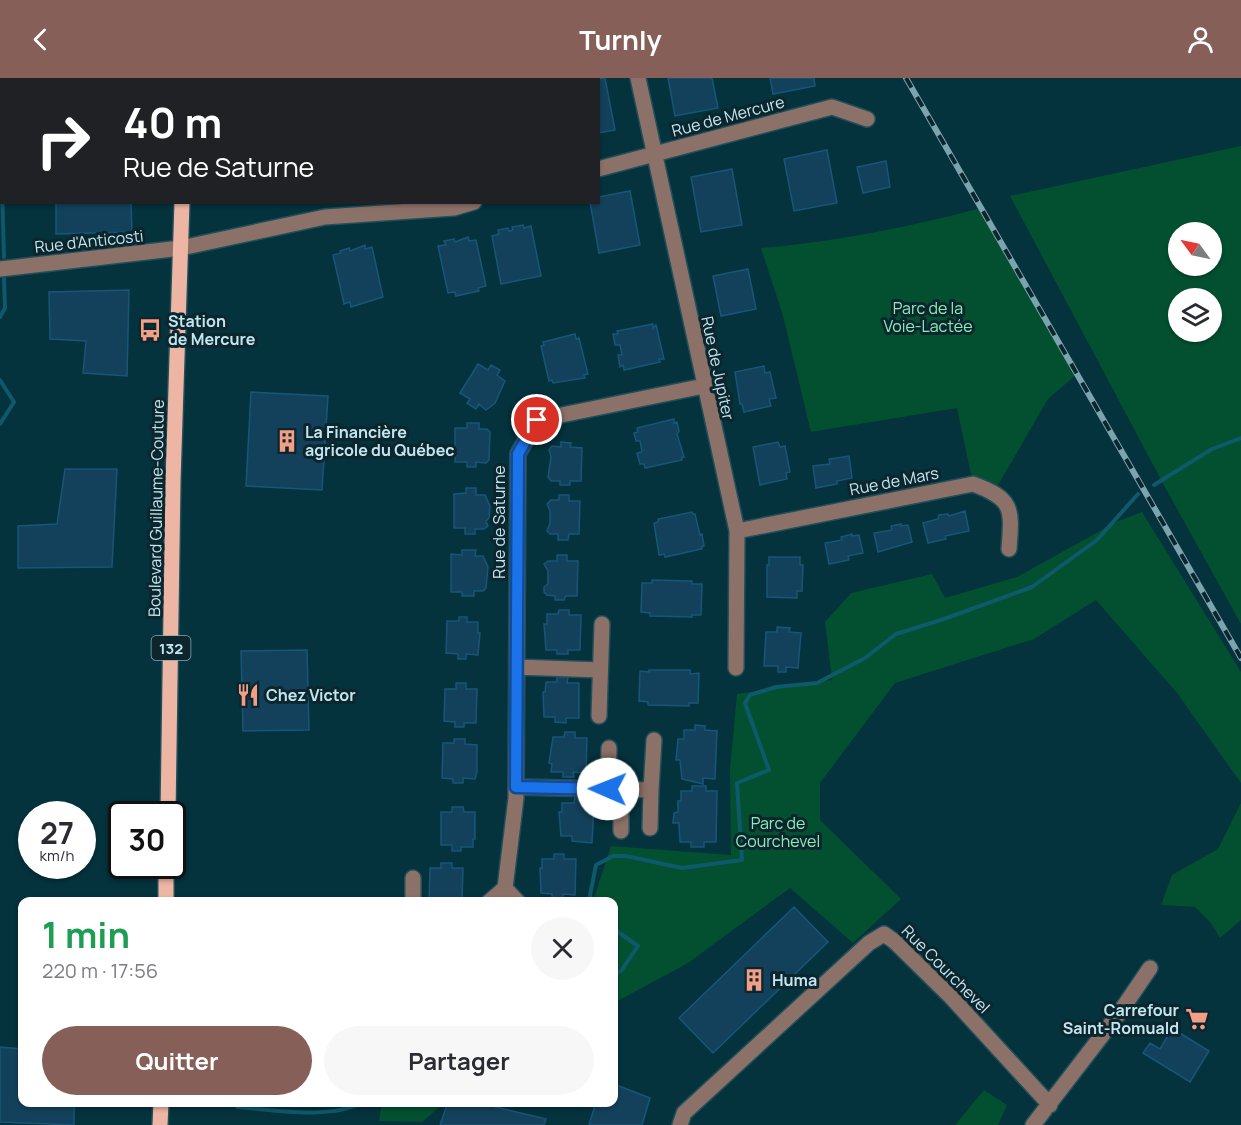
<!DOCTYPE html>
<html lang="fr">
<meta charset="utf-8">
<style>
:root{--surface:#fff;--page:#f7f7f7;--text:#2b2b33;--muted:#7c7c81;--accent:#855f58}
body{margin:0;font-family:Manrope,sans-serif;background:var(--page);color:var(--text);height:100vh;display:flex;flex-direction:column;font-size:22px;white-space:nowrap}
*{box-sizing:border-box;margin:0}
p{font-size:20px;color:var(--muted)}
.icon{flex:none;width:33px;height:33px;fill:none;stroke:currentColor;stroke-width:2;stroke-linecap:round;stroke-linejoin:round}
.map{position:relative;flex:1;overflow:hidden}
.details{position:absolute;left:18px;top:819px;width:600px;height:210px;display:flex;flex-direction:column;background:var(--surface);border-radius:12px;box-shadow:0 2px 4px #0004}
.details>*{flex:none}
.guide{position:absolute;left:0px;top:0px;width:600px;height:126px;box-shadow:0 2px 4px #0004;background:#202124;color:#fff;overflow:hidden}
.needle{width:39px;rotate:303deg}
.fabs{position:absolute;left:1168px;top:144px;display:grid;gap:12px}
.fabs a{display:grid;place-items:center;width:54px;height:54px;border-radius:50%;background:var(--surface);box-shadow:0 2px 4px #0004;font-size:30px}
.speed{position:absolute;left:18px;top:723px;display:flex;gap:12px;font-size:30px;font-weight:700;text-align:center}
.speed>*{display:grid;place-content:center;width:78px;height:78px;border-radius:50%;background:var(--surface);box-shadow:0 2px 4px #0004;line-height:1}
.speed small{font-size:15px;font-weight:400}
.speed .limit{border:3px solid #111;border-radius:9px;background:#fff;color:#111}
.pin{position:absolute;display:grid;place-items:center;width:51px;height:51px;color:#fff;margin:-26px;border:3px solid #fff;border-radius:50%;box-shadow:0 2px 6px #0007}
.me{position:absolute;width:66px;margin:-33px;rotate:271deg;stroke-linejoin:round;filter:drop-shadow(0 0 4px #0008)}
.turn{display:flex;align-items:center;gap:21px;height:126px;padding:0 24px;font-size:27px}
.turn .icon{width:78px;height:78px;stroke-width:2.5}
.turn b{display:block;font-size:42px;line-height:51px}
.round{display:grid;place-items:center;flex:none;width:63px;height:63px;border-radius:32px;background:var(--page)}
.overview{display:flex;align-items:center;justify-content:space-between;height:102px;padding:0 24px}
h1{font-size:36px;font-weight:700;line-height:45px;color:#1e9e55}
.primary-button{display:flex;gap:12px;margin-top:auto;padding:12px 24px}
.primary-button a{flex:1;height:69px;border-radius:36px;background:var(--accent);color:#fff;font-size:24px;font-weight:700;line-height:69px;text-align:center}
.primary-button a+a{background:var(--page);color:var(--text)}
header{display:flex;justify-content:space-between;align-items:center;height:78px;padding:0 24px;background:var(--accent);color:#fff;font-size:27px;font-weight:700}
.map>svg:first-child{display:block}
.green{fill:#035030;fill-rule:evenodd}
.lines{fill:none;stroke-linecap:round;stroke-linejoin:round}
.stream{stroke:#0e596b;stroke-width:4}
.building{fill:#13415b;stroke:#185679;stroke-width:1.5}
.minor-casing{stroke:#224f5a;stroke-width:18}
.major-casing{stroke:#224f5a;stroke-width:18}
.minor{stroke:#8c7168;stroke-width:15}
.major{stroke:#edb5a3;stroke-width:15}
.rail-casing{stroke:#7ca4af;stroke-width:6}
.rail{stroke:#0d262d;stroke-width:4;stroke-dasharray:11;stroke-linecap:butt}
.route-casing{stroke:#114b97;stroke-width:15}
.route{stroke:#1a73e8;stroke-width:10}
.labels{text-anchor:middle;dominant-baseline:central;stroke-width:6;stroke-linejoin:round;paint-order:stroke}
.shield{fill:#0d262d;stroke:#8bacb6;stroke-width:1.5}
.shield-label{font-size:15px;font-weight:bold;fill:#c1e6f1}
.street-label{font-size:16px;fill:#c1e6f1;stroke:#0d262d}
.park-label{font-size:16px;fill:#8bedb6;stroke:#0d262d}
.poi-label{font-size:16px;font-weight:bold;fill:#c1e6f1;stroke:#0d262d;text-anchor:start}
</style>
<header><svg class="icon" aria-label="back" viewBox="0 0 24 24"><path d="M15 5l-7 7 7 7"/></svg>Turnly<svg class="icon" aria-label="person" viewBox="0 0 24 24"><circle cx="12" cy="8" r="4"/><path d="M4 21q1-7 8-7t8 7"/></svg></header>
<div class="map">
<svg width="1241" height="1047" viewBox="0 0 1241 1047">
<rect width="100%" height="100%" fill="#04323d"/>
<path class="green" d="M0 0H153V1L2 2 0 86Z
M1241 68V546L1166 411 1010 118ZM1179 154H1212V188H1179ZM1179 220H1212V254H1179Z
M981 130 1077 296 1048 321 994 414 973 406 957 330 811 354 783 238 761 170C835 164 910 149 981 130Z
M1142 434 1241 594V705L1177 615 1096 522 1034 561 895 605 820 705V742L901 821 853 865 790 810 688 885 614 925V824L593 823 611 768 731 777 730 691 737 616 832 602 825 544 851 515 932 496 945 520 1017 499 1116 444Z
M1241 725V842L1220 860 1211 845 1195 829 1161 827 1172 797 1218 771Z
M984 1012 1007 1027 998 1047H955Z
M382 1025V1024L444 1025 422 1044 379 1043Z"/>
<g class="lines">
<path class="stream" d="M242 2V0
M2 109 4 179
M0 239 5 230 4 201
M0 302 14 324 0 346
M1154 407 1212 371 1241 360
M592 824 590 817 596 787 613 778H626L682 790 742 782 737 705 769 692 745 625 750 617 776 609 817 605 865 580 896 556 944 541 1032 509 1097 462 1138 416
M614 851 638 868 621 893 614 896
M237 1029C275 1032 329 1042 364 1024"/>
</g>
<path class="building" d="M605 0 615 52 598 55V2H592Z
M668 0H712L718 30 675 38Z
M770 0H814L815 8 773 16Z
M827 72 837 125 794 133 784 81Z
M886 83 890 109 863 115 857 89Z
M732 91 742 147 701 154 691 99Z
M630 113 640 167 599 175 590 124H598V119Z
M56 124H131L132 154 56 156Z
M523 147 524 150 531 148 541 198 501 206 492 158 499 156 498 152 508 150 509 153 513 152 512 149Z
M468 159 469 163 476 162 486 208 478 210 479 213 456 218 455 214 448 215 438 168 446 167 444 163 454 161 455 164Z
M365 167V171L372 169 383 219 351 229 350 224 344 226 333 177 341 175 340 173 349 170 350 173Z
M748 191 756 231 721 238 713 198Z
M129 212 127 298 83 295 86 263 50 261 49 214Z
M653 246V250L656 247 664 281H659L660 284 624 292 623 287 620 289 618 277H622L620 267H615L613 256H618L617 253Z
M575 256 576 261 579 260 588 296 584 297 585 300 553 305 552 302 549 303 541 268 544 267 543 264Z
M478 286 488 292 491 287 500 292 497 297 505 303 495 325 486 332 479 326 476 331 467 325 470 321 460 315Z
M764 288 765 295 770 294 776 320 769 321 771 328 744 334 742 326H740L735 294Z
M251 314 328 318 322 412 246 408Z
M674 341V345L677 344 679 353 677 356 684 379H682V382L645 390 644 386H640L637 375 642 374 640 363H636L634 355 638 354 637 350Z
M467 345H479V351H487L490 354 489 382 486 385 476 384V389H467V384H455V350H467Z
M561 364 571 365 570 369 582 370 581 403H570V407H560V403H551L548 399 551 379 549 372 552 368 561 369Z
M778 364 780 369 785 368 790 394 786 395 787 401 760 407 753 369Z
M849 378 852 400 837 403V406L816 410 813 388 830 386 829 381Z
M65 391H117L112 489 18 490V448L57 446Z
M466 410H476V417H485L490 428 489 440 486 443 488 448 484 451H475V456H465V450H454V416L466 415Z
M559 417H569V423H580L579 456H569L568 462H558V456H550L547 453 550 445V433L547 426 551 422H559Z
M965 433 969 453 945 458 946 461 928 465 923 445 938 441 939 437 948 436 949 438Z
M692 434 693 436H695L700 457 702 456 704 468H702V471L665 479 664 476 659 477 654 445 658 444V441Z
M901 446V448L908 447 912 464 878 474 874 455 892 452 891 448Z
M852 456V458L859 457 863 475 848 478 849 482 829 486 825 465 842 462 841 459Z
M462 472H476L475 478H483L488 489 486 510 483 513H474V518H462V514H451V476L462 477Z
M557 477H567V483H578L577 518H566L564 522H555V518L547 517 544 514V509L548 506V493L544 486 548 483H557Z
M769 479H800V487H803L802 513H797V520L767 519V487H769Z
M652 502 692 503V506H702L701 537H692V539L650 538V535L641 534 642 505H652Z
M559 532H569V537H581L580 572H568V576H557V572H546L544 546H547V536H558Z
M459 539H467V544H478V555H480L478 577 466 576V581H458V576L446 575 447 543H459Z
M777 549 790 550 789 554 801 555 798 590 786 589V594H778V588H764L766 554H777Z
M307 572 309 652 243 653 241 573Z
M649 592H690V596L699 595 698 625H689V628L648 627V624L639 623 640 593 649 594Z
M557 599H568L567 605H579V640H566V645L555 644V639H544L543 614H545L546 604H557Z
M456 605H466V611H477L476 645H464V649H455V644L444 643 445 611H456Z
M695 647 705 648V652L717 653 715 701 703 700V706L682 701 680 682H676L678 661H684V652H695Z
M565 654H575V660H587L586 695 573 694 574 699H563V694H551L552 686 549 685 553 659H564Z
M454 661H465V666L477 667V694L475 701 463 700V705H453V701L442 700 443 665H454Z
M692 708H706V713H717L716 764H704V769H691V764H680L679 745H673L674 735 678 734V723H681V713H692Z
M575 719H584V724L594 725 592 765 572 763V758H561L559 734H562V725H574Z
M452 729H463L464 734H475V761H473V769H461V773H452V767H441V734H452Z
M554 776H564V781H576L575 817 563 816V821L552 820V816L541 815 540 790H542V781H554Z
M441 785H452V790H463L462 824H429L430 790H441Z
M794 829 828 864 713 975 679 940Z
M1175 952 1209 973 1190 1004 1143 975 1150 965 1160 971 1170 954 1173 955Z
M0 969 22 971V1024H74V1047L0 1044Z
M614 1006 650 1020 642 1047H589L596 1024H614Z
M448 1024H475L546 1041 544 1047H440Z"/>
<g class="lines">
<g class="minor-casing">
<path id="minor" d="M638 0 737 453 736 590
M598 91 832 29 867 41
M0 191 181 170 325 139 454 130 474 124
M737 453 973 406C1014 421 1012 431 1009 471
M517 589 600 592
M599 638 602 546
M516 709 651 712 654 662
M608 711 609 670
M650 750 651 712
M621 753V712
M413 800V824
M489 824 505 810
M518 824 505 810 516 720 518 376 537 342 704 308
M680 1047 684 1035 869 865 884 856 894 863 951 919 1050 1027
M1033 1047 1120 934 1150 890"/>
</g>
<g class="major-casing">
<path id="major" d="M185 2V0
M168 736 173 403 182 124
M166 824V788
M160 1047 161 1024"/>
</g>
<use href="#minor" class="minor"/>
<use href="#major" class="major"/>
<g class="rail-casing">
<path id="rail" d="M906 0 1241 580"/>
</g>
<use href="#rail" class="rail"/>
</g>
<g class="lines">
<g class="route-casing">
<path id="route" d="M537 342 518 376 516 709 608 711"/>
</g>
<use href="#route" class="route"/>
</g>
<defs>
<g id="bus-bare" transform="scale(1.8)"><path d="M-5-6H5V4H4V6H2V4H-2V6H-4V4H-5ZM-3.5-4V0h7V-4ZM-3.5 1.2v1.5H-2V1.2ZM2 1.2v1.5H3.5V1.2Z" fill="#f39f85" stroke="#0d262d" stroke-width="2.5" paint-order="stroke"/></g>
<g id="building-bare" transform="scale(1.8)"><path d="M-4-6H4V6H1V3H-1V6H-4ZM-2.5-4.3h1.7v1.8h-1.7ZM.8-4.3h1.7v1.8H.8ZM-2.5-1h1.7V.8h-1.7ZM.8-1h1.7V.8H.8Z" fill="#f39f85" stroke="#0d262d" stroke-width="2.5" paint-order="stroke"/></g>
<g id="restaurant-bare" transform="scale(1.8)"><path d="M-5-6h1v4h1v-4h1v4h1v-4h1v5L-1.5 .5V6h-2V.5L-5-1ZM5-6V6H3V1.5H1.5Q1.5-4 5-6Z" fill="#f39f85" stroke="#0d262d" stroke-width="2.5" paint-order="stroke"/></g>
<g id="supermarket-bare" transform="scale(1.8)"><path d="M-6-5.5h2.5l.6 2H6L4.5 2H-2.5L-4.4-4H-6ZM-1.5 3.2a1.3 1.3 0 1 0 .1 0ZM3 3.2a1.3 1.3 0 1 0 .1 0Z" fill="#f39f85" stroke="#0d262d" stroke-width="2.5" paint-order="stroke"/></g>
</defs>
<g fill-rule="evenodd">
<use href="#bus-bare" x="150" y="252"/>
<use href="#building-bare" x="287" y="363"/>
<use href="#restaurant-bare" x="248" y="617"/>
<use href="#building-bare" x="754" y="902"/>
<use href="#supermarket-bare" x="1197" y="941"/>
</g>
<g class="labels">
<rect class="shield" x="151.5" y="558" width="39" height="24" rx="4.5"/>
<g class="shield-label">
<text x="171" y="570">132</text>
</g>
<g class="street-label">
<text transform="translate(728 38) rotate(-15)">Rue de Mercure</text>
<text transform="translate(89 163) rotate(-6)">Rue d'Anticosti</text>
<text transform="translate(718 290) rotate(78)">Rue de Jupiter</text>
<text transform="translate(894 403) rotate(-11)">Rue de Mars</text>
<text transform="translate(156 430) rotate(-89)">Boulevard Guillaume-Couture</text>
<text transform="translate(499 444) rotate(-90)">Rue de Saturne</text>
<text transform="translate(946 891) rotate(45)">Rue Courchevel</text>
</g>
<g class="park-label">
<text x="928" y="230">Parc de la<tspan x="928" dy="18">Voie-Lactée</tspan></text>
<text x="778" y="745">Parc de<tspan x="778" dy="18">Courchevel</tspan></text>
</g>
<g class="poi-label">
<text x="168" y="243">Station<tspan x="168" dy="18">de Mercure</tspan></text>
<text x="305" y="354">La Financière<tspan x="305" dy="18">agricole du Québec</tspan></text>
<text x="266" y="617">Chez Victor</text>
<text x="772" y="902">Huma</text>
<text x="1179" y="932" text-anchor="end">Carrefour<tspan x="1179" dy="18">Saint-Romuald</tspan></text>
</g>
</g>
</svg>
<div class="fabs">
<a><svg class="needle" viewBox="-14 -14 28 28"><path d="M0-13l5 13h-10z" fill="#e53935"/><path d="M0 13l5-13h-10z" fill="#7c7c81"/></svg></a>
<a><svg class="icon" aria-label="layers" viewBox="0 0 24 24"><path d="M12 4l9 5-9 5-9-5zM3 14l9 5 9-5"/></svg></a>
</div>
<div class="speed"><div>27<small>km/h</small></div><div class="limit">30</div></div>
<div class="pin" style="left:537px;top:342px;background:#d93025"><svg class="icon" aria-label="arrive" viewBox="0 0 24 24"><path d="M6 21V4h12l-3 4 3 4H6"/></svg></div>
<svg class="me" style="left:608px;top:711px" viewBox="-20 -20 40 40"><circle r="19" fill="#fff"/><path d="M0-13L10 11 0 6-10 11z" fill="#1a73e8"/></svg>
<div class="guide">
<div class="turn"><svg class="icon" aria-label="right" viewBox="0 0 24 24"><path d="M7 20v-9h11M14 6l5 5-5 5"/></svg><div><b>40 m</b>Rue de Saturne</div></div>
</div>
<section class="details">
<div class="overview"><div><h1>1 min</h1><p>220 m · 17:56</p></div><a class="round"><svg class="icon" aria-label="close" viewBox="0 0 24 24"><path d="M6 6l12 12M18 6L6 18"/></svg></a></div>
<div class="primary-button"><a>Quitter</a><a>Partager</a></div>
</section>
</div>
